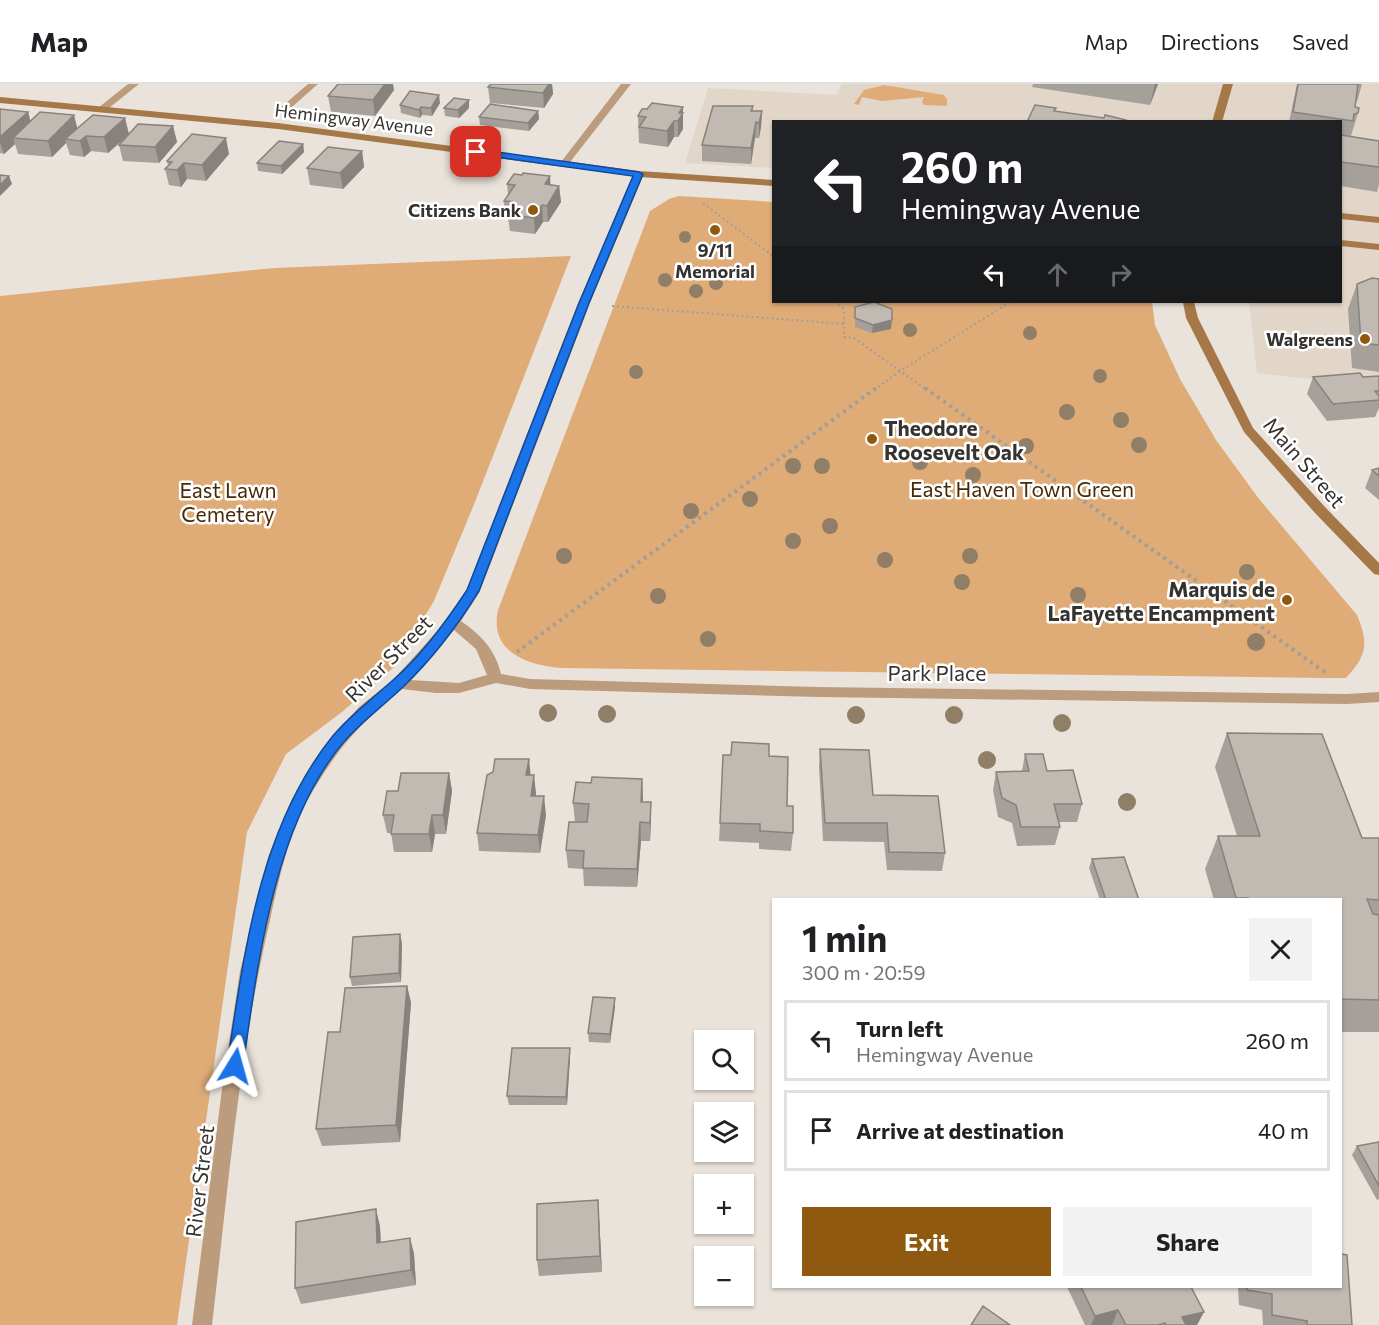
<!DOCTYPE html>
<meta charset="utf-8">
<style>
:root{--surface:#fff;--page:#f2f2f2;--text:#202124;--muted:#757577;--line:#e0e0e0;--accent:#905910}
body{margin:0;font-family:Commissioner,sans-serif;background:var(--page);color:var(--text);height:100vh;display:flex;flex-direction:column;font-size:22px;white-space:nowrap}
*{box-sizing:border-box;margin:0}
p{font-size:20px;color:var(--muted)}
.icon{flex:none;width:33px;height:33px;fill:none;stroke:currentColor;stroke-width:2;stroke-linecap:round;stroke-linejoin:round}
.map{position:relative;flex:1;overflow:hidden}
.panel{position:absolute;left:772px;top:814px;width:570px;height:390px;display:flex;flex-direction:column;background:var(--surface);border-radius:0px;box-shadow:0 2px 4px #0004}
.panel>*{flex:none}
.top-card{position:absolute;left:772px;top:36px;width:570px;height:183px;border-radius:0px;box-shadow:0 2px 4px #0004;background:#202124;color:#fff;overflow:hidden}
.fabs{position:absolute;left:694px;top:946px;display:grid;gap:12px}
.fabs a{display:grid;place-items:center;width:60px;height:60px;border-radius:0px;background:var(--surface);box-shadow:0 2px 4px #0004;font-size:30px}
.pin{position:absolute;display:grid;place-items:center;width:51px;height:51px;color:#fff;margin:-26px;border-radius:12px;box-shadow:0 3px 9px #0006}
.me{position:absolute;width:66px;margin:-33px;rotate:8deg;stroke-linejoin:round;filter:drop-shadow(0 0 4px #0008)}
.turn{display:flex;align-items:center;gap:21px;height:126px;padding:0 30px;font-size:27px}
.turn .icon{width:78px;height:78px;stroke-width:2.5}
.turn b{display:block;font-size:42px;line-height:51px}
.lanes{display:flex;align-items:center;height:57px;padding:0 30px;background:#0003;justify-content:center;gap:30px;direction:ltr}
.lanes .off{opacity:.35}
.round{display:grid;place-items:center;flex:none;width:63px;height:63px;border-radius:0px;background:var(--page)}
.headline{display:flex;align-items:center;justify-content:space-between;height:102px;padding:0 30px}
h1{font-size:36px;font-weight:700;line-height:45px}
.button{display:flex;gap:12px;margin-top:auto;padding:12px 30px}
.button a{flex:1;height:69px;border-radius:0px;background:var(--accent);color:#fff;font-size:24px;font-weight:700;line-height:69px;text-align:center}
.button a+a{background:var(--page);color:var(--text)}
ul{padding:0;list-style:none}
li{display:flex;align-items:center;gap:18px;height:81px;margin:0 12px 9px;padding:0 18px;border:3px solid var(--line);border-radius:0px}
li div{flex:1}
li b{display:block;font-size:22px}
li em{font-style:normal}
header{display:flex;align-items:center;gap:36px;box-sizing:border-box;height:84px;padding:0 30px;background:var(--surface);border-bottom:2px solid var(--line)}
header strong{font-size:28px}
nav{display:flex;gap:33px;margin-inline-start:auto;font-size:21px}
.map>svg:first-child{display:block}
.built{fill:#e2d6c9}
.green{fill:#dfac77}
.lines{fill:none;stroke-linecap:round;stroke-linejoin:round}
.path-far1{stroke:#a29d97;stroke-width:2;stroke-dasharray:2 3;stroke-linecap:butt}
.path{stroke:#a29d97;stroke-width:4;stroke-dasharray:3 4.5;stroke-linecap:butt}
.minor{fill:#bc9c7c;fill-rule:evenodd}
.secondary{fill:#a67847;fill-rule:evenodd}
.tree{fill:#907e66}
.wall{fill:#a6a09a}
.shaded-wall{fill:#87827d}
.building{fill:#c1bab3;stroke:#87827d;stroke-width:1.5}
.route{fill:#1a73e8;stroke:#114b97;stroke-width:1.5}
.poi-dot{fill:#905910;stroke:#fff;stroke-width:2}
.labels{text-anchor:middle;dominant-baseline:central;stroke-width:5;stroke-linejoin:round;paint-order:stroke}
.far-street-label{font-size:18px;fill:#353330;stroke:#fff}
.far-poi-label{font-size:18px;font-weight:bold;fill:#353330;stroke:#fff;text-anchor:end}
.poi-label{font-size:21px;font-weight:bold;fill:#353330;stroke:#fff;text-anchor:start}
.street-label{font-size:21px;fill:#353330;stroke:#fff}
.park-label{font-size:21px;fill:#472b07;stroke:#fff}
</style>
<header>
<strong>Map</strong>
<nav><a>Map</a><a>Directions</a><a>Saved</a></nav>
</header>
<div class="map">
<svg width="1379" height="1241" viewBox="0 0 1379 1241">
<rect width="100%" height="100%" fill="#eae3db"/>
<path class="built" d="M842 0H1379V303L1257 289 1249 218H1341V38H774V84L685 79 708 4 836 11Z"/>
<path class="green" d="M884 1 944 11 947 15V22L924 21 922 18 924 13 882 17 862 13 859 21 854 20 864 6Z
M679 112 774 118V218H1152L1155 241 1180 295 1216 356 1259 415 1357 531C1369 560 1367 571 1346 594H1323L561 584C526 581 489 568 498 526L650 127 669 115Z
M571 172 475 418 434 517 394 583 342 628 286 670 247 748 177 1241H0V212L274 184Z"/>
<g class="lines">
<path class="path-far1" d="M703 119 774 173
M834 218 844 225V253L854 254 927 306
M612 222 844 240
M874 306 900 287 1010 218"/>
<path class="path" d="M925 304 1326 589
M517 568 876 304"/>
<path class="minor" d="M128 0H139L104 28H98V24Z
M308 0H318L284 30H278V26Z
M621 0H631L567 82H561V78Z
M635 88 644 90 590 219 480 507 461 537C481 551 495 565 501 590L530 595 819 603 1347 610 1379 608V618L1347 620 819 613 530 605 496 599 459 609H436L402 605C359 639 336 667 308 715 288 752 279 795 270 836 239 968 228 1106 212 1241H192L222 1005 240 887 268 773 292 715 332 653 359 623 394 595 448 535 466 507 578 219ZM454 546 476 565 487 591 459 599 410 596Z"/>
<path class="secondary" d="M1223 0H1233L1222 38H1212Z
M0 13 278 39 639 87 774 96V102L639 93 278 45 0 19Z
M1341 129 1379 133V139L1341 135Z
M1341 156 1379 160V166L1341 162Z
M1183 218H1194L1198 234 1253 344 1325 423 1379 479V491L1374 490 1315 429 1244 348 1186 234Z"/>
</g>
<g class="tree">
<circle cx="685" cy="153" r="6"/>
<circle cx="665" cy="196" r="7"/>
<circle cx="716" cy="199" r="7"/>
<circle cx="696" cy="207" r="7"/>
<circle cx="910" cy="246" r="7"/>
<circle cx="1030" cy="249" r="7"/>
<circle cx="636" cy="288" r="7"/>
<circle cx="1100" cy="292" r="7"/>
<circle cx="1067" cy="328" r="8"/>
<circle cx="1121" cy="336" r="8"/>
<circle cx="1139" cy="361" r="8"/>
<circle cx="1026" cy="362" r="8"/>
<circle cx="920" cy="378" r="8"/>
<circle cx="793" cy="382" r="8"/>
<circle cx="822" cy="382" r="8"/>
<circle cx="973" cy="391" r="8"/>
<circle cx="750" cy="415" r="8"/>
<circle cx="691" cy="427" r="8"/>
<circle cx="830" cy="442" r="8"/>
<circle cx="793" cy="457" r="8"/>
<circle cx="564" cy="472" r="8"/>
<circle cx="970" cy="472" r="8"/>
<circle cx="885" cy="476" r="8"/>
<circle cx="1247" cy="488" r="8"/>
<circle cx="962" cy="498" r="8"/>
<circle cx="1078" cy="511" r="8"/>
<circle cx="658" cy="512" r="8"/>
<circle cx="708" cy="555" r="8"/>
<circle cx="1256" cy="558" r="9"/>
<circle cx="548" cy="629" r="9"/>
<circle cx="607" cy="630" r="9"/>
<circle cx="856" cy="631" r="9"/>
<circle cx="954" cy="631" r="9"/>
<circle cx="1062" cy="639" r="9"/>
<circle cx="987" cy="676" r="9"/>
<circle cx="1127" cy="718" r="9"/>
</g>
<path class="wall" d="M491 0H552L553 10 544 24 490 19 488 3Z
M1033 0H1158L1150 21 1032 3Z
M1297 0H1362L1357 18H1356L1355 23 1358 29 1351 52 1379 57V100L1377 108 1341 102V38H1289Z
M394 6 375 32 331 28 328 12Z
M469 16V24L459 34 445 32 444 24Z
M440 19 432 32 422 31 420 34 401 29 400 21Z
M753 22V27H762L761 43 759 54H755L751 80 702 77V61Z
M683 23V45L678 53H674L668 63 639 59 638 32 647 25Z
M0 25 28 28 31 38 74 31 77 45 129 49 173 42 177 58 159 79 123 77 119 61 123 56 108 69 91 67 84 73 70 71 66 59 52 73 18 70 15 60 4 70 0 69Z
M538 27 539 35 529 47 480 41 479 33Z
M303 60 304 68 282 90 258 87 257 79Z
M362 67 364 83 343 105 310 101 307 84Z
M229 70 206 97 187 95 181 103 169 101 165 85 168 82 167 77Z
M507 100 559 102 561 118 548 138H543L535 150 510 147 508 134 505 133 504 117 508 110Z
M1379 195V288L1352 284 1348 225 1357 200Z
M855 223 891 245 872 249 855 243Z
M1379 292V324L1375 333 1327 337 1307 310 1313 293H1363Z
M1379 384V416L1365 404 1372 386Z
M1227 649 1362 754H1379V948H1341V816H1214L1205 785 1218 752H1237L1215 683Z
M820 665 873 711 945 769 942 787 887 786 884 758 823 757 819 683Z
M1025 670 1047 687 1082 720 1077 738H1059L1060 743 1055 761 1017 762 1012 739 998 733 993 706 996 688 1022 687Z
M731 671 769 672 787 722 793 749 791 767 759 765V759L719 757 720 739Z
M449 689 452 707 446 750H435L432 768H394L391 749H387L383 731 398 707Z
M530 691 536 709V712L546 731 540 769 479 767 477 749Z
M642 695 643 718H651V736L650 757H641L637 803 584 802 583 785 568 784 566 766 587 738H575L573 719 591 699Z
M1092 775 1139 816H1100L1089 784Z
M402 859 401 898 352 902 350 893Z
M407 902 411 919 400 1058 322 1062 316 1045 340 948Z
M615 914V923L610 959 589 958 588 949Z
M570 964V973L567 1021H509L507 1012Z
M1379 1058V1115L1377 1116 1352 1071 1357 1062Z
M598 1116 602 1188 539 1192 537 1176Z
M380 1142 381 1158 410 1154 414 1170 416 1201 301 1220 295 1204Z
M1067 1203H1191L1204 1228 1197 1241H1085Z
M1238 1203H1341L1352 1241H1263L1262 1226 1239 1221Z"/>
<path class="shaded-wall" d="M385 0H393L394 6 375 32 373 16Z
M549 0H552L553 10 544 24 543 9Z
M1155 0H1158L1150 21Z
M439 11 440 19 432 32 431 24Z
M469 16V24L459 34 458 26Z
M421 23 422 31 420 34 419 26Z
M683 23V45L678 53V37L679 29Z
M538 27 539 35 529 47 528 39Z
M762 27 761 43 759 54V39Z
M28 28 32 44 13 54 15 60 4 70 0 58V53Z
M74 31 78 47 65 55 66 59 52 73 48 57Z
M125 34 129 50 108 69 104 53Z
M674 37V53L668 63 667 47Z
M756 38 755 54 751 80V64Z
M173 42 177 58 159 79 155 63Z
M86 52 91 67 84 73 80 57Z
M226 54 229 70 206 97 202 81Z
M303 60 304 68 282 90 281 82Z
M362 67 364 83 343 105 340 89Z
M184 79 187 95 181 103 177 86Z
M9 92 12 100 0 112V101Z
M550 92 551 108 545 100Z
M559 102 561 118 548 138 547 122Z
M542 121 543 138 535 150 534 134Z
M892 236 891 245 872 249 873 241Z
M529 675 531 694 526 691Z
M449 689 452 707 446 750 443 731Z
M534 691 536 709 533 730 531 712Z
M642 695 643 713 642 736 641 718Z
M544 712 546 731 540 769 538 751Z
M651 718V736L650 757V739Z
M432 731 435 750 432 768 429 750Z
M640 738 641 757 637 803V785Z
M400 850 402 859 401 898 399 889Z
M407 902 411 919 400 1058 396 1041Z
M615 914V923L610 959V950Z
M570 964V973L567 1021 566 1013Z
M598 1116 599 1133 602 1188 600 1172Z
M376 1125 380 1142 381 1175 377 1159Z
M410 1154 414 1170 416 1201 411 1186Z
M1118 1226 1112 1241H1091L1095 1232Z
M1204 1228 1197 1241H1179L1182 1233Z"/>
<path class="building" d="M338 0H385L373 16 328 12Z
M491 0H549L543 9 488 3Z
M1298 0H1358L1355 23 1359 24 1358 29 1354 30 1353 37 1293 28Z
M410 7 439 11 431 24 421 23 419 26 400 21Z
M454 14 469 16 458 26 444 24Z
M652 19 683 23 679 29H683L678 37H674L667 47 639 43 646 33 638 32 642 25H647Z
M490 20 538 27 528 39 479 33Z
M1035 21 1056 24 1054 27 1104 34 1105 31 1126 36 1125 38H1027Z
M713 22H753L751 27H762L759 39 756 38 751 64 702 61Z
M0 25 28 28 0 53Z
M40 28 74 31 48 57 13 54Z
M93 31 125 34 104 53 86 52 80 57 65 55Z
M138 40 173 42 155 63 119 61Z
M192 50 226 54 202 81 184 79 177 86 165 85 172 78 167 77Z
M1341 51 1379 57V83L1341 78Z
M279 57 303 60 281 82 257 79Z
M328 63 362 67 340 89 307 84Z
M523 89 550 92 545 100 559 102 547 122 542 121 534 134 508 130 516 118 504 117 515 101 507 100 514 90 522 91Z
M0 91 9 92 0 101Z
M1372 194 1379 195V261L1361 259 1357 200Z
M874 218 892 225V236L873 241 855 234V223Z
M1360 289 1363 293 1379 292V307H1375L1379 312V316L1333 320 1313 293Z
M1379 384V392L1372 386Z
M1227 649 1322 650 1362 754H1379V816L1367 815 1373 830 1379 831V916L1341 915V816H1248V814H1236L1218 752H1260Z
M732 658 769 660V672L788 673 787 722H793V749L760 747V740L720 739 723 671H731Z
M820 665 869 666 873 711 938 712 945 769 889 768 887 739H825Z
M1025 670H1043L1047 687 1073 686 1082 720H1054L1060 743H1021L1016 721 1002 714 996 688 1029 687Z
M495 675H529L526 691H534L531 712H544L538 751 477 749 487 691 493 688Z
M401 689H449L443 731H432L429 750H391L394 731H383L387 707H398Z
M592 693 642 695 641 718H651L650 739 640 738 637 785 583 784 584 767 566 766 569 738H587L589 720 573 719 576 698 591 699Z
M1124 773 1139 816H1106L1092 775Z
M400 850 399 889 350 893 353 853Z
M407 902 396 1041 316 1045 328 948H340L345 904Z
M593 913 615 914 610 950 588 949Z
M512 964H570L566 1013 507 1012Z
M1379 1058V1102L1357 1062Z
M598 1116 600 1172 537 1176V1120Z
M376 1125 377 1159 410 1154 411 1186 295 1204 296 1138Z
M1341 1170 1347 1171 1352 1241H1307V1237L1272 1231V1210L1247 1206V1203H1341Z
M1081 1203H1191L1204 1228 1182 1233 1186 1241H1166L1165 1239 1158 1241H1126L1118 1226 1095 1232Z
M983 1222 1010 1241H971Z"/>
<path class="route" d="M476 65 639 88 643 90 589 219 479 507C458 541 432 575 403 603 383 622 362 637 343 659 274 741 258 878 243 982L241 987 235 989 229 987 227 982C244 870 259 744 332 653 350 631 371 616 392 597 421 572 446 538 467 506L579 219 633 92 473 70V66Z"/>
<g class="poi-dot">
<circle cx="533" cy="126" r="6"/>
<circle cx="715" cy="146" r="6"/>
<circle cx="1365" cy="255" r="6"/>
<circle cx="872" cy="355" r="6"/>
<circle cx="1287" cy="516" r="6"/>
</g>
<g class="labels">
<g class="far-street-label">
<text transform="translate(354 35) rotate(7)">Hemingway Avenue</text>
</g>
<g class="far-poi-label">
<text x="521" y="126">Citizens Bank</text>
<text x="715" y="166" text-anchor="middle">9/11<tspan x="715" dy="21">Memorial</tspan></text>
<text x="1353" y="255">Walgreens</text>
</g>
<g class="poi-label">
<text x="884" y="343">Theodore<tspan x="884" dy="24">Roosevelt Oak</tspan></text>
<text x="1275" y="504" text-anchor="end">Marquis de<tspan x="1275" dy="24">LaFayette Encampment</tspan></text>
</g>
<g class="street-label">
<text transform="translate(1305 378) rotate(49)">Main Street</text>
<text transform="translate(388 574) rotate(-45)">River Street</text>
<text x="937" y="588">Park Place</text>
<text transform="translate(199 1097) rotate(-83)">River Street</text>
</g>
<g class="park-label">
<text x="1022" y="404">East Haven Town Green</text>
<text x="228" y="405">East Lawn<tspan x="228" dy="24">Cemetery</tspan></text>
</g>
</g>
</svg>
<div class="fabs">
<a><svg class="icon" aria-label="search" viewBox="0 0 24 24"><circle cx="10" cy="10" r="6"/><path d="M15 15l6 6"/></svg></a>
<a><svg class="icon" aria-label="layers" viewBox="0 0 24 24"><path d="M12 4l9 5-9 5-9-5zM3 14l9 5 9-5"/></svg></a>
<a>+</a>
<a>−</a>
</div>
<div class="pin" style="left:476px;top:68px;background:#d93025"><svg class="icon" aria-label="arrive" viewBox="0 0 24 24"><path d="M6 21V4h12l-3 4 3 4H6"/></svg></div>
<svg class="me" style="left:235px;top:982px" viewBox="-20 -20 40 40"><path d="M0-17L14 15 0 8-14 15z" fill="#1a73e8" stroke="#fff" stroke-width="4"/></svg>
<div class="top-card">
<div class="turn"><svg class="icon" aria-label="left" viewBox="0 0 24 24"><path d="M17 20v-9H6M10 6l-5 5 5 5"/></svg><div><b>260 m</b>Hemingway Avenue</div></div>
<div class="lanes"><svg class="icon" aria-label="left" viewBox="0 0 24 24"><path d="M17 20v-9H6M10 6l-5 5 5 5"/></svg><svg class="icon off" aria-label="ahead" viewBox="0 0 24 24"><path d="M12 20V5M6 11l6-6 6 6"/></svg><svg class="icon off" aria-label="right" viewBox="0 0 24 24"><path d="M7 20v-9h11M14 6l5 5-5 5"/></svg></div>
</div>
<section class="panel">
<div class="headline"><div><h1>1 min</h1><p>300 m · 20:59</p></div><a class="round"><svg class="icon" aria-label="close" viewBox="0 0 24 24"><path d="M6 6l12 12M18 6L6 18"/></svg></a></div>
<ul>
<li><svg class="icon" aria-label="left" viewBox="0 0 24 24"><path d="M17 20v-9H6M10 6l-5 5 5 5"/></svg><div><b>Turn left</b><p>Hemingway Avenue</p></div><em>260 m</em></li>
<li><svg class="icon" aria-label="arrive" viewBox="0 0 24 24"><path d="M6 21V4h12l-3 4 3 4H6"/></svg><div><b>Arrive at destination</b></div><em>40 m</em></li>
</ul>
<div class="button"><a>Exit</a><a>Share</a></div>
</section>
</div>
